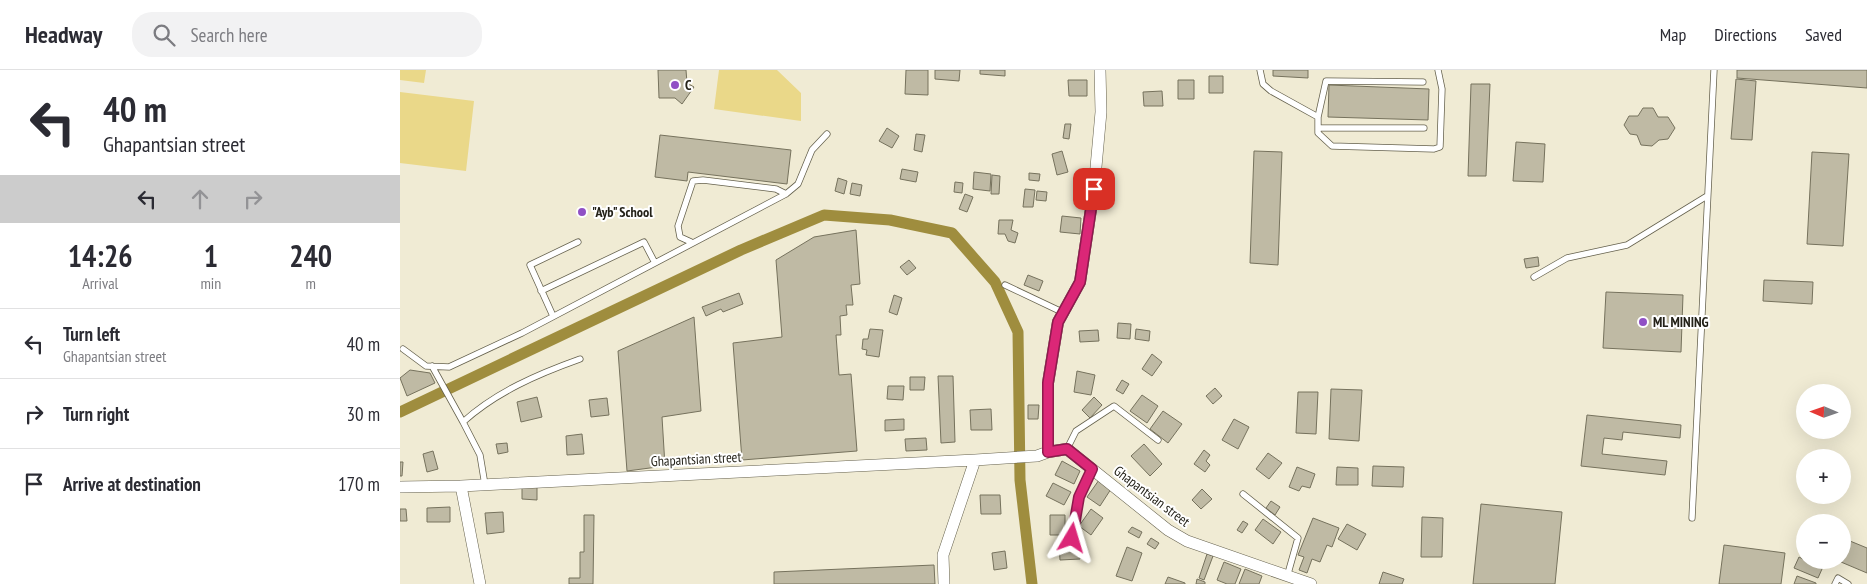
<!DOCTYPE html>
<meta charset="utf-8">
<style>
:root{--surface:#fff;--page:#f2f2f3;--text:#2b2b33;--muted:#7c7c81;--line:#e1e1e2}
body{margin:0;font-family:"PT Sans Narrow",sans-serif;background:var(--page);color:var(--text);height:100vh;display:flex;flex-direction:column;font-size:19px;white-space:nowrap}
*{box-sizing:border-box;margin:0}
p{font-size:16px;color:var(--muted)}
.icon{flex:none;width:28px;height:28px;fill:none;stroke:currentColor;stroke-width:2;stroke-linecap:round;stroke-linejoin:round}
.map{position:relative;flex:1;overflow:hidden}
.side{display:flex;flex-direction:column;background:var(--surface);width:400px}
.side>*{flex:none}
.hud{background:#fff;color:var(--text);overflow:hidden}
.needle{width:32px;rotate:272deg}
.tools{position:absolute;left:1396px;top:314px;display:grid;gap:10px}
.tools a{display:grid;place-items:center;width:55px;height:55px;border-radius:50%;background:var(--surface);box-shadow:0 5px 20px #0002;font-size:25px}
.pin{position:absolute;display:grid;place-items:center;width:42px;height:42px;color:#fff;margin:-21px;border-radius:10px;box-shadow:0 2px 8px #0006}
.me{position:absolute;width:55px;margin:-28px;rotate:7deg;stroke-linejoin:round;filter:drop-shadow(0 0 4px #0008)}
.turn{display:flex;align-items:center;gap:18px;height:105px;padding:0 20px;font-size:22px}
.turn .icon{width:65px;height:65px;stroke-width:2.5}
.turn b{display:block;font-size:35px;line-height:42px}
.lanes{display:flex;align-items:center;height:48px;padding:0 20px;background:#0003;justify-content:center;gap:25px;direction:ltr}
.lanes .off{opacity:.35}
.eta{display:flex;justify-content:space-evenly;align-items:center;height:85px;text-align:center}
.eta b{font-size:30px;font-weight:700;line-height:35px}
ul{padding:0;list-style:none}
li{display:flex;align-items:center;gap:15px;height:70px;padding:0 20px;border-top:1px solid var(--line)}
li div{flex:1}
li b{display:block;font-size:19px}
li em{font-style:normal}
header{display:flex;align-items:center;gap:30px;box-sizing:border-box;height:70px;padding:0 25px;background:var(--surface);border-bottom:1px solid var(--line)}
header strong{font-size:24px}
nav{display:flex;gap:28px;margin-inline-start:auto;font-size:18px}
.search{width:350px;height:45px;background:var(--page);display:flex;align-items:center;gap:12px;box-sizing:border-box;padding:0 18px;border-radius:20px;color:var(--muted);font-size:19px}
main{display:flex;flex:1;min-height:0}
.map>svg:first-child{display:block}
.green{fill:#ead889}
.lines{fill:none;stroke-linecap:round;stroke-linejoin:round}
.canal{stroke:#9f8d3e;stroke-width:11}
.building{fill:#bfbaa4;stroke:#76725d}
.service-casing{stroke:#65614d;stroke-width:7}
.minor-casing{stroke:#65614d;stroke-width:12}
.service{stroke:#fff;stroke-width:5.5}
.minor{stroke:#fff;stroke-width:11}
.route-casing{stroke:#8e194d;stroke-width:12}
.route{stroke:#db2777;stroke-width:9}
.poi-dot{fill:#9050c5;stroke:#fff;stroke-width:2}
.labels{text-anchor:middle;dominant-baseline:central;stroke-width:4;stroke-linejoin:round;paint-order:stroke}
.poi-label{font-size:14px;font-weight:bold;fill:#232118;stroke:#fff;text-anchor:start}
.street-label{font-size:14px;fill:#232118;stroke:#fff}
</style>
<header>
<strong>Headway</strong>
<div class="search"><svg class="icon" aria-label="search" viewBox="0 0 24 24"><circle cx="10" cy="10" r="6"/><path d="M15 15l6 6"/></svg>Search here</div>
<nav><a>Map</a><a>Directions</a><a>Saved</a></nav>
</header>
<main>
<section class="side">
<div class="hud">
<div class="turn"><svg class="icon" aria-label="left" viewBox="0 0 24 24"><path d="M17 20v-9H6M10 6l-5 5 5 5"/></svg><div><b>40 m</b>Ghapantsian street</div></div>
<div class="lanes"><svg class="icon" aria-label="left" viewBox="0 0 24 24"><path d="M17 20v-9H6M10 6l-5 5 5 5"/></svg><svg class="icon off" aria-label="ahead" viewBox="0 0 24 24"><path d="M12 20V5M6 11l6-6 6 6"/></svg><svg class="icon off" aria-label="right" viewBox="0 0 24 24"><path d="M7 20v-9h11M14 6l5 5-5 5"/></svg></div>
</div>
<div class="eta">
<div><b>14:26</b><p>Arrival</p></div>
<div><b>1</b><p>min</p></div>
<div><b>240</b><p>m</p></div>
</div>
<ul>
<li><svg class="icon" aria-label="left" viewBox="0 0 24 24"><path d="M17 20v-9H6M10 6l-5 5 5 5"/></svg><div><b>Turn left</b><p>Ghapantsian street</p></div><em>40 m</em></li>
<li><svg class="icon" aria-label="right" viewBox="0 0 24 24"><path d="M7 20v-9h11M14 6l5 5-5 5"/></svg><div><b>Turn right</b></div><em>30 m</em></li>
<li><svg class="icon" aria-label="arrive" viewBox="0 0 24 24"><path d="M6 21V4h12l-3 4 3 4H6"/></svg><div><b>Arrive at destination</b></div><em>170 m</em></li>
</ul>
</section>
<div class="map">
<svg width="1467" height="514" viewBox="0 0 1467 514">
<rect width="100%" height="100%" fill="#f0ebd4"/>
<path class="green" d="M0 0H26L24 13 0 10Z
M319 0H377L401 23V51L314 39Z
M0 22 74 31 66 101 0 93Z"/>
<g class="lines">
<path class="canal" d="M0 342 341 180 424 145 490 150 552 163 595 212 618 262 620 410 632 514"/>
</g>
<path class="building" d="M258 0H286L287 13 294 17 282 34 275 28H259Z
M506 0H528V25L505 24Z
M535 0H560L559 11 535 9Z
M580 0H605V6L580 4Z
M873 0H908V8L873 6Z
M1337 0H1467V18L1337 8Z
M809 6H823V23H809Z
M1336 9 1356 11 1352 70 1331 69Z
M668 10H687V26H669Z
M778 10H794V29H778Z
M1071 14H1090L1086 106H1068Z
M929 15 1029 19 1028 50 928 47Z
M762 21 763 36H744L743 22Z
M1243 38H1253L1258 47H1268L1275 58 1268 69 1259 70 1252 76 1241 75 1237 65 1230 64 1224 55 1229 46H1238Z
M665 54H671L669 69 663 68Z
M487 58 499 66 492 78 479 71Z
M516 64 525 65 522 82 514 80Z
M260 65 391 80 387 114 288 102 287 111 255 107Z
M1116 72 1145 74 1143 112 1113 111Z
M662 81 668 102 657 105 652 84Z
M854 81 882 82 878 195 850 193Z
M1412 82 1449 84 1443 176 1407 174Z
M502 99 518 102 516 112 500 109Z
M574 102 591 104 590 121 573 119Z
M629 103 640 104 639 111 629 110Z
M592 105 600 106 599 124H591Z
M438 108 447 111 444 124 435 121Z
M555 112 563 113 562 123 554 122Z
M452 113 462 115 460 126 450 124Z
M625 119 635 120 633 137H623Z
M637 121 647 122 646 131 636 130Z
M565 124 573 127 567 142 559 139Z
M662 146 681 148 680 164 660 162Z
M599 150H613L611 160 618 163 615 173 608 171 605 164H598Z
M456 160 460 214 451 215 453 235H446L447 245 440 246 441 265H436L439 305 451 304 457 381 342 390 333 273 382 267 376 190 414 167Z
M1138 187 1139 196 1126 198 1124 189Z
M509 190 516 198 507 205 500 197Z
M628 205 643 211 639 221 624 215Z
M1364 210 1413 212 1412 234 1363 231Z
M1206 222 1283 225 1281 282 1203 278Z
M339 223 343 234 323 242 321 239 306 246 302 237Z
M494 225 502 228 497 245 489 242Z
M294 247 301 341 262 347 265 396 227 401 218 281Z
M718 253 731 254 730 269 717 268Z
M470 259 483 260 479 287 466 285 467 280 462 279 463 269H468Z
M736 259 750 261 749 271 735 269Z
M698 260 699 271 680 272 679 261Z
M752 284 762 292 752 306 742 299Z
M10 300 30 303 35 313 7 326 0 308Z
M677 301 695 305 691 325 674 322Z
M538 306H553L555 372 541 373Z
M510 307H525L524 320H510Z
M722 310 729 314 723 324 716 320Z
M488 316H504L503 330 487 329Z
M815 318 822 326 813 334 806 326Z
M931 319 962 320 959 371 929 369Z
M898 322H918L916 364 896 363Z
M742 325 758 336 747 353 730 341Z
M137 327 142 347 121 352 117 332Z
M694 327 702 335 690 348 682 340Z
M207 328 209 345 191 347 189 330Z
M628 335H639L638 349H628Z
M591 339 592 360H571L570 340Z
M763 341 782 354 768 373 750 359Z
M1187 345 1281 355 1280 368 1223 362 1222 370 1204 368 1202 384 1267 391 1265 405 1181 396Z
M504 349V360L485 361V350Z
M834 349 849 357 838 379 822 370Z
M182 364 184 384 167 385 166 366Z
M526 368 527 380 506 381 505 369Z
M107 373 108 382 98 384 96 374Z
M744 374 762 394 750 406 731 386Z
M804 380 810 385 806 391 810 395 805 402 794 394Z
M33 381 38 399 27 402 23 384Z
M868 383 882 393 869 409 856 399Z
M662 391 680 401 674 414 655 405Z
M0 392H3L2 406H0Z
M973 396 1004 397 1003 417 972 416Z
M897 397 915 404 910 418 902 416 899 421 889 417Z
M937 397 958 398V415H936Z
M699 410 711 419 700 436 687 427Z
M653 413 671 422 664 435 646 426Z
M122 417H137V430L122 429Z
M802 419 812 429 801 439 792 430Z
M580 425H600L601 444H581Z
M871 431 880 437 875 445 866 438Z
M1081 434 1162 442 1155 514H1073Z
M50 437V452H27V438Z
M0 439H6L7 451H0Z
M691 439 703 448 691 465 679 456Z
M103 442 104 462 87 464 85 443Z
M184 445H194L193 514H169V508H180V482H184Z
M650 445H665V465H650Z
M1022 447 1043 448 1042 487H1021Z
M913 448 939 458 932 477 927 475 920 492 912 489 907 503 899 500 904 487 898 485Z
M863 449 881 462 873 474 855 460Z
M843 451 848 454 842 463 837 460Z
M947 454 966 464 957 480 938 469Z
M732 457 742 462 739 468 728 462Z
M751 468 759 473 755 479 747 474Z
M1450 471 1467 478V503L1441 492Z
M659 474H680V489L660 490Z
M1324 475 1385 483 1381 514H1319Z
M727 477 742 483 732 511 716 506Z
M605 481 607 498 594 500 592 483Z
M807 484 813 486 804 510 799 508Z
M1405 484V490H1426L1418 508 1394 498 1399 487 1403 489Z
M824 492 841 499 835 514H827L817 510Z
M534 495 535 514H374V502Z
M845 499 862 506 859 514H839Z
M983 502 1004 509 1002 514H979Z
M1397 506 1416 513V514H1394Z
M768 507 785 513V514H765Z
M797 509 805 512V514H796Z"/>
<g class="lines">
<g class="service-casing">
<path id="service" d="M860 0 863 14 871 21 918 47
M1023 12 926 11 918 47V63L932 76 1034 79 1040 77 1042 19 1038 0
M918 58H1024
M291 172 280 167 278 156 293 111 303 110 376 119 386 124
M1134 207 1167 188 1227 175 1307 126
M605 215 662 242
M141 221 244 172 255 193
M153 246 130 195 178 172
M3 279 26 296 49 297 122 263 386 124 398 114 412 80 427 64
M32 296 63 352
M667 379 676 361 714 336 758 370
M85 415 80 385 63 352C96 322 138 304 180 289
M843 424 898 468 887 507
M1292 448 1314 0
M672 468 679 427 692 399
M1435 514 1438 508 1448 514"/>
</g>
<g class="minor-casing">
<path id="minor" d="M648 382V313L658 252 680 212 694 119 701 42 700 0
M61 416 80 514
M0 417 61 416 575 390 637 386 648 382 667 379 768 460 787 471 911 514
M544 514 543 485 575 390"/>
</g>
<use href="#service" class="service"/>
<use href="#minor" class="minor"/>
</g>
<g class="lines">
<g class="route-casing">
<path id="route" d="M672 468 679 427 692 399 667 379 648 382V313L658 252 680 212 694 119"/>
</g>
<use href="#route" class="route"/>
</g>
<g class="poi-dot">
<circle cx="275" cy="15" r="5"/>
<circle cx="182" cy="142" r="5"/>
<circle cx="1243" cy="252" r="5"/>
</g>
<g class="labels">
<g class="poi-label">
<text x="285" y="15">C</text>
<text x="192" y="142">"Ayb" School</text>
<text x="1253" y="252">ML MINING</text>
</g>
<g class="street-label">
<text transform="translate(296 389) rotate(-3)">Ghapantsian street</text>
<text transform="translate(752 426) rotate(37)">Ghapantsian street</text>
</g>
</g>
</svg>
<div class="tools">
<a><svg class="needle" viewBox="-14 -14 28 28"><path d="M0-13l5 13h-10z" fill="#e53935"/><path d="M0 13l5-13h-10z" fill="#7c7c81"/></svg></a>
<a>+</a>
<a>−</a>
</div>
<div class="pin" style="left:694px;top:119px;background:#d93025"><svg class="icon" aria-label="arrive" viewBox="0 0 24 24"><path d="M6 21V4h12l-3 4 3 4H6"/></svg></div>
<svg class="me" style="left:672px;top:468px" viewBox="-20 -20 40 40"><path d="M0-17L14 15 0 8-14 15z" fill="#db2777" stroke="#fff" stroke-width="4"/></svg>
</div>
</main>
